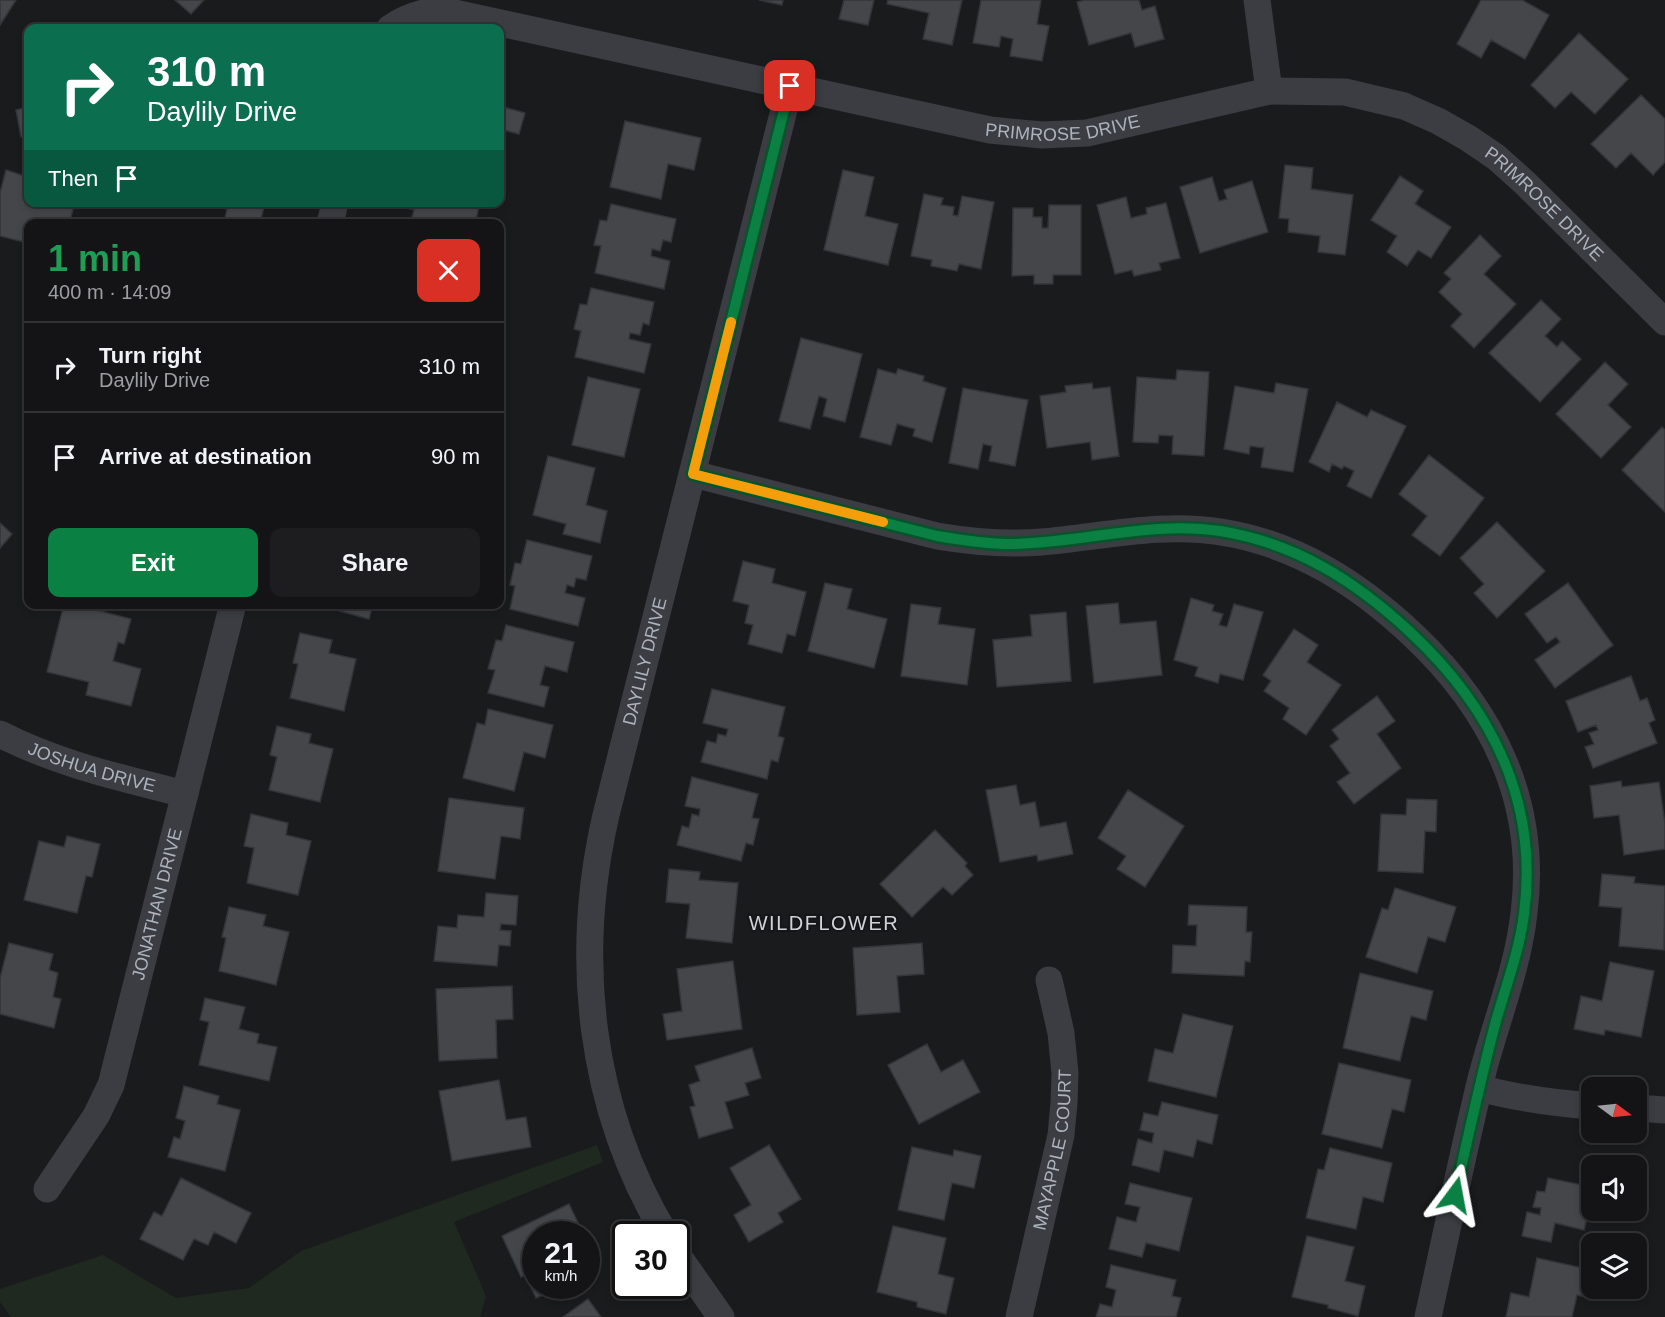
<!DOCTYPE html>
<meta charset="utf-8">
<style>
:root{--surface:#141416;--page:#1d1d1f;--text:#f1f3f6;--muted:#9d9ea1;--line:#333335;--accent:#0b8043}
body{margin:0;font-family:Arial,sans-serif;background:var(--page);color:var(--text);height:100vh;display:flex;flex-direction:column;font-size:22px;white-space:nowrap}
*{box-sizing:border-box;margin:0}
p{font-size:20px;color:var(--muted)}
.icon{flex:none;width:33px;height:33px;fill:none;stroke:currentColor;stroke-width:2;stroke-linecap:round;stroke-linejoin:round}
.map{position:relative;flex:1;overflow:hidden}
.sheet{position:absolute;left:24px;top:219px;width:480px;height:390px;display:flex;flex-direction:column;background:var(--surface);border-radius:12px;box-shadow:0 3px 9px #0003,0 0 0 2px var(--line)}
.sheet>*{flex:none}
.guide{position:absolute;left:24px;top:24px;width:480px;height:183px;border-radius:12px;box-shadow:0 3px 9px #0003,0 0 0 2px var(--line);background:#0b6e4f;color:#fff;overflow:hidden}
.needle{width:39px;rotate:105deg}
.buttons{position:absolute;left:1581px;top:1077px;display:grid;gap:12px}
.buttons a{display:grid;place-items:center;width:66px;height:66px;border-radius:12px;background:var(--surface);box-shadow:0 3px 9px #0003,0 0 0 2px var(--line);font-size:30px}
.speed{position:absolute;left:522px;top:1221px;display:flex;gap:12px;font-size:30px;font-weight:700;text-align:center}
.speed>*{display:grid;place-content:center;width:78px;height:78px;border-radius:50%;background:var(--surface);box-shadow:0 3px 9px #0003,0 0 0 2px var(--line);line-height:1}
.speed small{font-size:15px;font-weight:400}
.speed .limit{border:3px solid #111;border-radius:9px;background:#fff;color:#111}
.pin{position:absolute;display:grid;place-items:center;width:51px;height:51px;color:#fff;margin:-26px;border-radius:12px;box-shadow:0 3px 9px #0006}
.me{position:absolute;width:66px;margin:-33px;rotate:13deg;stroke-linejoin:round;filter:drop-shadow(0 0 4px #0008)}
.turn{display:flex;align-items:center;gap:21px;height:126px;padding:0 24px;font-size:27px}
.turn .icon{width:78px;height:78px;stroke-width:2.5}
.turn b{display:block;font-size:42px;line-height:51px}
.then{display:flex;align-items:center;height:57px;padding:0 24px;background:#0003;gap:12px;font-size:22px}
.round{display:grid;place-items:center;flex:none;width:63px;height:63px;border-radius:12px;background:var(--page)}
.overview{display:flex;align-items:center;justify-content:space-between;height:102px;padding:0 24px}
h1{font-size:36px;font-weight:700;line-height:45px;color:#1e9e55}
.cta{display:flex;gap:12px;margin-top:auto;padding:12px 24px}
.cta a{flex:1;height:69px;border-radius:12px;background:var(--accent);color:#fff;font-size:24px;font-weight:700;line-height:69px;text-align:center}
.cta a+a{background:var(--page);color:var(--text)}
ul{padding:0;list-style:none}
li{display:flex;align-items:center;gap:18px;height:90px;padding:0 24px;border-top:2px solid var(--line)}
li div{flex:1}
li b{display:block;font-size:22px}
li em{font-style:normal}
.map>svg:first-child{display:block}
.green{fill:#202920}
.building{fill:#44464a;stroke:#343539;stroke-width:1.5}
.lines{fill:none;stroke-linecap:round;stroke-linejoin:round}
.street{stroke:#3b3d42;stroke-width:27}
.route-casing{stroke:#07532c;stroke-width:15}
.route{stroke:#0b8043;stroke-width:10}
.slow{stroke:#f59e0b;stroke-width:10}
.labels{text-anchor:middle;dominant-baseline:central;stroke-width:4.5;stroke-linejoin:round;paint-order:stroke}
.street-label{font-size:18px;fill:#acb3bd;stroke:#151618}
.neighbourhood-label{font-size:20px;letter-spacing:1.5px;fill:#ced2d9;stroke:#151618}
</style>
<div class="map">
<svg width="1665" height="1317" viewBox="0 0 1665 1317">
<rect width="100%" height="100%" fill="#1a1b1d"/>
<path class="green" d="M597 1145 603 1162 454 1222 486 1296 480 1317H11L0 1302V1289L103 1255 176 1298 249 1288 301 1251Z"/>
<path class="building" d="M0 0H16L0 25Z
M175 0H204L191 14Z
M759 0H783L782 5Z
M844 0H874L868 25 839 19Z
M888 0H962L952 45 923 39 929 13 887 4Z
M981 0H1041L1037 24 1049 26 1042 61 1010 56 1013 39 1001 36 999 47 973 43Z
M1085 0H1139L1142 10 1155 6 1164 39 1135 47 1131 33 1089 45 1077 2Z
M1481 0H1522L1549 15 1525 59 1491 40 1481 58 1457 44Z
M1579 33 1628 79 1595 114 1571 92 1555 108 1531 85Z
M1641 95 1665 119V162L1653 175 1631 153 1616 168 1591 144Z
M500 106 525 113 519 134 500 129Z
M28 107V136L21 137 16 110Z
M625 121 701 138 694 170 668 164 661 199 610 187Z
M1285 165 1313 168 1311 189 1353 195 1345 255 1318 252 1320 236 1288 232 1289 219 1279 218Z
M6 170 28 177V202H75L69 224H52L44 221V224H28V243L0 236V193Z
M843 170 874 177 865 216 898 224 888 265 824 250Z
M1400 176 1423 191 1415 204 1451 227 1431 258 1418 250 1407 266 1387 252 1397 236 1371 220Z
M1212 177 1219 201 1227 199 1224 190 1252 181 1268 232 1200 253 1180 187Z
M924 194 943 198 941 205 954 207 953 215 958 216 962 196 994 202 981 269 959 264 957 271 931 266 932 260 911 256Z
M1126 197 1131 218 1147 214 1146 208 1166 203 1180 258 1159 263 1161 270 1134 276 1132 270 1115 274 1097 205Z
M203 202H265L260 224H246L225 218 227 209Z
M408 202H480L475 224H410L414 210 407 208Z
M611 204 676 219 671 242 663 240 660 251 652 249 651 256 670 261 664 289 595 273 601 246 594 245 600 220 607 221Z
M1049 205H1081V275H1053V284H1034V275L1012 276 1013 208H1033V217H1042V228H1048Z
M1480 235 1501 256 1484 274 1516 304 1474 348 1451 326 1462 314 1439 292 1451 279 1444 273Z
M591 288 654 302 649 325 643 323 640 335 630 333 629 339 651 344 644 373 575 357 581 331 574 329 580 304 587 305Z
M1541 300 1561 319 1545 336 1557 347 1562 341 1581 359 1540 402 1489 353Z
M801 338 862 354 845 422 823 416 827 399 819 396 810 429 779 421Z
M1605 362 1628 384 1608 405 1631 427 1601 458 1556 414Z
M878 369 896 374 898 369 924 376 923 381 946 388 932 442 913 436 915 429 897 424 891 445 860 437Z
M1177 370 1209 372 1204 456 1172 454 1173 436 1159 435 1158 443 1133 442 1137 377 1176 380Z
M588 377 640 389 624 457 572 445Z
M1092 383 1093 389 1110 387 1119 456 1092 460 1090 442 1047 448 1040 396 1066 392 1065 386Z
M1276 383 1308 389 1293 472 1261 467 1264 448 1250 446 1249 454 1224 449 1235 386 1274 393Z
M963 388 1028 400 1015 466 989 461 992 446 983 444 978 469 949 463Z
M1337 402 1367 417 1371 410 1406 426 1371 498 1347 486 1354 471 1344 466 1342 469 1332 464 1329 472 1309 462Z
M1662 427 1665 430V512L1622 470Z
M1429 455 1484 498 1440 556 1412 535 1427 516 1399 494Z
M548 456 595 468 586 505 607 511 600 543 563 534 566 524 533 515Z
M1497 522 1545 571 1497 618 1474 593 1484 584 1460 558Z
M0 523 12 534 0 548Z
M527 540 592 556 586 580 576 578 574 587 567 585 565 593 585 598 578 626 510 609 515 586 510 585 515 563 521 564Z
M743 561 775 569 772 583 806 592 795 636 787 634 782 653 748 644 753 625 745 623 749 605 733 601Z
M825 583 852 589 847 609 887 619 874 668 808 651Z
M1568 583 1613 645 1555 688 1535 660 1560 642 1556 637 1547 643 1525 614Z
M1191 598 1214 605 1212 611 1223 614 1219 625 1227 627 1234 604 1263 612 1243 680 1220 674 1218 683 1195 676 1198 667 1174 660Z
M1118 603 1120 624 1156 621 1162 675 1094 683 1086 606Z
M64 604H73L131 619 124 644 118 642 113 661 141 669 131 706 86 695 89 682 47 672Z
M314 604H373L369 619Z
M911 604 941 608 938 624 975 629 967 685 901 676Z
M1066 612 1071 681 997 687 993 640 1032 636 1030 615Z
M506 625 574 642 567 672 545 666 540 685 549 687 544 707 488 693 495 670 488 669 496 640 502 641Z
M1294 629 1318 645 1307 662 1341 685 1306 735 1283 719 1289 708 1264 691 1271 681 1263 675Z
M300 633 332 640 329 653 356 659 344 711 290 698 298 664 293 663Z
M1631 676 1640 701 1647 698 1655 720 1649 723 1657 743 1593 768 1585 747 1594 744 1589 733 1598 730 1596 725 1578 732 1566 701Z
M712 689 785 707 778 736 784 738 778 762 771 760 767 779 701 762 707 741 716 743 718 734 726 736 728 729 703 723Z
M1377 696 1395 721 1377 734 1401 768 1354 804 1337 782 1350 773 1330 746 1339 739 1332 730Z
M488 709 553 725 545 758 524 752 514 791 463 778 477 723 485 725Z
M277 726 311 734 309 743 333 749 320 802 269 790 277 757 270 755Z
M692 777 758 794 752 818 759 819 753 845 746 843 741 861 677 845 682 826 689 828 692 814 699 816 700 809 685 806Z
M1621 781 1622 787 1659 782 1665 824V849L1624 855 1619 815 1594 818 1590 786Z
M1016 785 1020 805 1035 802 1040 827 1066 822 1073 854 1038 861 1037 855 1000 862 986 790Z
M1128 790 1184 826 1145 887 1117 869 1126 856 1098 838Z
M449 798 524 808 520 839 501 836 495 879 438 871Z
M1407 799 1437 800 1436 832 1425 831 1423 873 1378 871 1381 814 1406 815Z
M251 814 288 823 286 835 311 841 298 895 247 883 254 848 244 846Z
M935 830 967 863 965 866 973 875 952 895 943 887 912 917 880 884Z
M67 836 100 844 92 877 86 876 77 913 24 900 39 841 64 847Z
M669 869 700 872 699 880 738 883 732 943 686 938 690 904 666 902Z
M1602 874 1635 877 1634 883 1665 886 1664 950 1619 946 1622 908 1599 906Z
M1395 888 1456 907 1445 942 1428 937 1417 973 1366 957 1382 908 1388 910Z
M486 893 518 896 516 925 501 924 500 930 511 931 510 946 499 945 497 966 434 961 438 926 457 928 458 915 484 917Z
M1189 905 1247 907 1246 932H1252L1250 962 1245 961 1244 976 1172 973 1173 945 1196 946 1197 925H1188Z
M229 907 266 915 263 926 289 932 276 985 219 971 226 938 222 937Z
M9 943 53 954 49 970 58 973 53 997 61 999 54 1028 0 1014V978Z
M922 943 924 974 897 976 900 1012 857 1015 853 948Z
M733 961 742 1029 667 1040 663 1014 682 1011 677 969Z
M1610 962 1654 971 1641 1037 1605 1030 1604 1035 1574 1029 1581 996 1602 1001Z
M1360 973 1433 991 1426 1020 1411 1016 1400 1061 1343 1048Z
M512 986 513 1019 496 1020 497 1058 439 1061 436 989Z
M205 998 245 1007 239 1029 259 1034 257 1043 277 1047 269 1081 199 1065 209 1022 200 1020Z
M1183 1014 1233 1026 1216 1097 1148 1081 1155 1049 1173 1053Z
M927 1044 941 1072 963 1060 980 1092 919 1124 888 1065Z
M752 1048 761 1078 745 1083 749 1095 725 1102 733 1128 699 1138 690 1107 695 1106 689 1085 700 1081 695 1066Z
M1339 1063 1411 1080 1404 1112 1392 1109 1382 1148 1322 1134Z
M499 1080 506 1120 526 1117 531 1147 452 1161 439 1091Z
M184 1086 219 1096 217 1104 240 1110 225 1171 168 1157 174 1137 180 1139 185 1121 176 1118Z
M1162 1102 1218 1115 1212 1144 1197 1140 1193 1157 1164 1150 1159 1172 1132 1165 1138 1139 1152 1143 1154 1133 1140 1130 1144 1113 1158 1116Z
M769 1145 801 1199 778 1213 783 1222 749 1242 734 1215 751 1205 730 1168Z
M912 1147 953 1156 954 1150 981 1156 974 1188 952 1183 944 1220 898 1210Z
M1330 1148 1392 1163 1383 1202 1363 1197 1356 1229 1306 1218 1318 1169 1324 1170Z
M181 1178 251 1213 236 1243 214 1232 208 1245 194 1239 183 1260 140 1239 154 1212 162 1216Z
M1548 1178 1592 1187V1210H1606L1603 1222 1587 1218 1584 1230 1555 1223 1551 1242 1522 1236 1527 1212 1540 1215 1541 1208 1533 1207 1537 1191 1545 1192Z
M1130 1183 1192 1198 1179 1251 1146 1243 1142 1257 1109 1249 1117 1217 1136 1222 1140 1207 1125 1204Z
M569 1204 582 1231 575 1234H536V1286H563L536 1298 525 1275 521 1277 502 1236Z
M893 1226 946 1238 938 1274 954 1278 946 1314 917 1307V1302L877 1292Z
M1307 1236 1354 1247 1345 1281 1365 1286 1358 1316 1328 1308V1305L1292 1297Z
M1537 1258 1592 1270V1288H1594L1592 1298 1577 1295 1572 1317H1506L1511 1293 1529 1297Z
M1111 1265 1176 1280 1172 1296 1181 1298 1176 1317H1096L1100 1304 1112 1307 1116 1290 1106 1287Z
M588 1299 601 1317H563Z"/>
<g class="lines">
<g class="street">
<path d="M1257 0 1269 91"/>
<path id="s1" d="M390 28C406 17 421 12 441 10L990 130 1042 135 1087 133 1269 91 1345 92 1404 106 1438 121 1468 138 1496 157 1525 183 1665 322"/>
<path d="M330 224 335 202"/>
<path d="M693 474 937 536C972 542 1006 545 1042 542 1101 537 1162 522 1221 532 1297 544 1359 584 1414 636 1493 711 1538 803 1524 913 1518 968 1496 1021 1482 1075 1462 1155 1446 1236 1428 1317"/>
<path id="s2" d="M0 734C58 764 122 778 185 794"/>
<path d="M1479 1088C1516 1098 1553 1103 1592 1106"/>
<path d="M1636 1108 1665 1110"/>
<path id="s3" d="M47 1189 96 1116 111 1085 233 604"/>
<path id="s4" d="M665 1234C589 1107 573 958 606 815L790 86"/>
<path d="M676 1253 721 1317"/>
<path id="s5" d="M1019 1317 1061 1135 1064 1103 1065 1073 1061 1033 1049 980"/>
</g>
</g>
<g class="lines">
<g class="route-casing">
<path id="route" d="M790 86 693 474 937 536C961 540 985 544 1009 544 1079 544 1150 520 1220 531 1295 543 1354 580 1409 631 1490 706 1539 800 1524 914 1519 954 1503 993 1493 1032 1479 1086 1467 1141 1455 1195"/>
</g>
<use href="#route" class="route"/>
<path class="slow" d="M731 322 693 474 883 522"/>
</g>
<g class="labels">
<g class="street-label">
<text stroke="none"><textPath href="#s1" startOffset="690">PRIMROSE DRIVE</textPath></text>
<text stroke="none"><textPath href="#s1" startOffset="1210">PRIMROSE DRIVE</textPath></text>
<text stroke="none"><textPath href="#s4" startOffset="592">DAYLILY DRIVE</textPath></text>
<text stroke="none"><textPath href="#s2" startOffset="98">JOSHUA DRIVE</textPath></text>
<text stroke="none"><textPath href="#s3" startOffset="309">JONATHAN DRIVE</textPath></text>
<text stroke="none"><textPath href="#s5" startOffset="171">MAYAPPLE COURT</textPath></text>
</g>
<g class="neighbourhood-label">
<text x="824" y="923">WILDFLOWER</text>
</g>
</g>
</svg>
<div class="buttons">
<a><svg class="needle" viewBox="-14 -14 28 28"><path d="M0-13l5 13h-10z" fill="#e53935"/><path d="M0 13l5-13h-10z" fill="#9d9ea1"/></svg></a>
<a><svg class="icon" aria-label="sound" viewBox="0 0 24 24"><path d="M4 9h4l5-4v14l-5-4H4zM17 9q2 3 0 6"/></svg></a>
<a><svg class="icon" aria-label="layers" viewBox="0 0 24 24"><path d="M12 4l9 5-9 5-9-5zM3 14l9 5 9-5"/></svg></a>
</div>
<div class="speed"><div>21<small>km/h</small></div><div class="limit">30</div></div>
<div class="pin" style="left:790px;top:86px;background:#d93025"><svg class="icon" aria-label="arrive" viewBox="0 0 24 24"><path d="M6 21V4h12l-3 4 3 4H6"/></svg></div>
<svg class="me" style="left:1455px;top:1195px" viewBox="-20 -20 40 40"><path d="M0-17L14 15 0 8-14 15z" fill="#0b8043" stroke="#fff" stroke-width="4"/></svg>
<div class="guide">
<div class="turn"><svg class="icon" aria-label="right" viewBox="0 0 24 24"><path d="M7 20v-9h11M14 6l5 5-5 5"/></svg><div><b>310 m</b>Daylily Drive</div></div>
<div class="then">Then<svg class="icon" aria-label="arrive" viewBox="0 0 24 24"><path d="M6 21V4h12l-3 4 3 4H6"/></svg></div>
</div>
<section class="sheet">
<div class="overview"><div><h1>1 min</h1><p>400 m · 14:09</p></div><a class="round" style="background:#d93025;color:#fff"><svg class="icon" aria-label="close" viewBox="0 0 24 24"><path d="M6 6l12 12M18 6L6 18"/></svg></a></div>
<ul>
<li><svg class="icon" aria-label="right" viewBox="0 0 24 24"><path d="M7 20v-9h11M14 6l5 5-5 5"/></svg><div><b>Turn right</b><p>Daylily Drive</p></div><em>310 m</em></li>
<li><svg class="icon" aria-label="arrive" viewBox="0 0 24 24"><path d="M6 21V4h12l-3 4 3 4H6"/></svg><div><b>Arrive at destination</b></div><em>90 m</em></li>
</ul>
<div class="cta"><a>Exit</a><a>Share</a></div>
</section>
</div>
